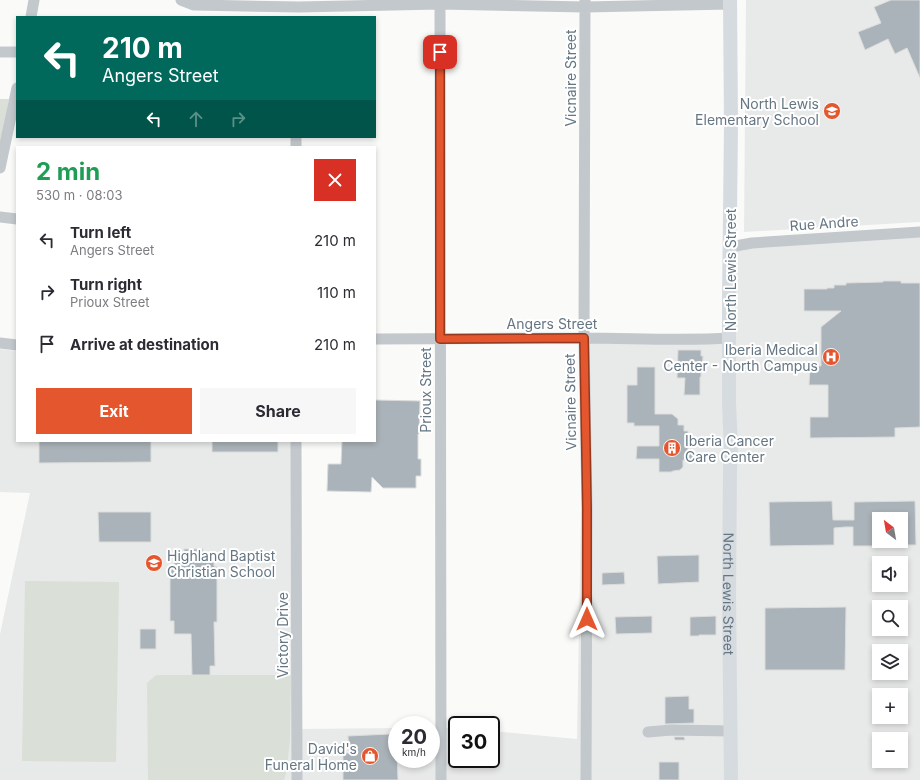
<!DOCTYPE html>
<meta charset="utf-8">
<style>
:root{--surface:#fff;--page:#f7f7f7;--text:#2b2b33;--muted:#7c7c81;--accent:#e4572e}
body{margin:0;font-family:Inter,sans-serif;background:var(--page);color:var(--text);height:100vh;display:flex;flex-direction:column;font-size:15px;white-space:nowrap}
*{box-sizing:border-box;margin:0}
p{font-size:13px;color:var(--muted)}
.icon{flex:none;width:22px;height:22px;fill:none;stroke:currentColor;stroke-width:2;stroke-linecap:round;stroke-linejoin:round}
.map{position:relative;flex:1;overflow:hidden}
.sheet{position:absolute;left:16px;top:146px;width:360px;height:296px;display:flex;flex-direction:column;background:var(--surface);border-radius:0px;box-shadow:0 2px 6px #0003}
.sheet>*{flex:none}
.guide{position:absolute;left:16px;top:16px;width:360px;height:122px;border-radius:0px;box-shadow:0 2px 6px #0003;background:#00695c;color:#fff;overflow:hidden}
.needle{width:26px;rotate:329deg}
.buttons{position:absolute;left:872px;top:512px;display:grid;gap:8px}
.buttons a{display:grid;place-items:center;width:36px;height:36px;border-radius:0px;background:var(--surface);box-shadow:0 2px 6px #0003;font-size:20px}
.speed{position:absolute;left:388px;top:716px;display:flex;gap:8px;font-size:20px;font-weight:700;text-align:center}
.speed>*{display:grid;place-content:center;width:52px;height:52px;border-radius:50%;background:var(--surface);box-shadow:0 2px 6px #0003;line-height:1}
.speed small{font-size:10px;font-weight:400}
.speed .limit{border:2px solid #111;border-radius:6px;background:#fff;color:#111}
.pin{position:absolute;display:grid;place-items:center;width:34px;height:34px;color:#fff;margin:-17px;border-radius:8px;box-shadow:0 2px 6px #0006}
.me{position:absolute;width:44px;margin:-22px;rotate:0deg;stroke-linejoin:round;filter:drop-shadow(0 0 3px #0008)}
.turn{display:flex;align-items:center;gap:14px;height:84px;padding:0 20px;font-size:18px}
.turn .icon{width:52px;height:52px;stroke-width:2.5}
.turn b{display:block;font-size:28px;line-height:34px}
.lanes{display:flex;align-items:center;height:38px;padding:0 20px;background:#0003;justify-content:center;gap:20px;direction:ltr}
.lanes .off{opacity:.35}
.round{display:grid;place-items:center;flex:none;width:42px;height:42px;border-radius:0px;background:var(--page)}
.head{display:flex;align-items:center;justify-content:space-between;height:68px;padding:0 20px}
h1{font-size:24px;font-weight:700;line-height:30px;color:#1e9e55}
.action{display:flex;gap:8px;margin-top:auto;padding:8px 20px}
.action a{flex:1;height:46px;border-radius:0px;background:var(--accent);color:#fff;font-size:16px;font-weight:700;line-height:46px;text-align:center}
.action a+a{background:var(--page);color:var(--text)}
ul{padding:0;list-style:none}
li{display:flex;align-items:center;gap:12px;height:52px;padding:0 20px}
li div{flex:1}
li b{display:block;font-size:15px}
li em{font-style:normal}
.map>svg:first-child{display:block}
.built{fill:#e8e9e9;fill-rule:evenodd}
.green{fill:#dadfd7}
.building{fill:#aab3b9;stroke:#dcdcda}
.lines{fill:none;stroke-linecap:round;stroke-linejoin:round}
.minor{stroke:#c3c8cc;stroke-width:11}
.major{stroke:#d6dbdf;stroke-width:14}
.route-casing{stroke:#94391e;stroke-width:10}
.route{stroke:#e4572e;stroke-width:7}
.labels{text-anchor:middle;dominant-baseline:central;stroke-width:4;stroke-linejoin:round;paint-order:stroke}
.street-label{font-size:14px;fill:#657683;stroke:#fff}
.poi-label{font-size:14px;fill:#657683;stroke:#fff;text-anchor:end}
</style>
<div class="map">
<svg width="920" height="780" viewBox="0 0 920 780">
<rect width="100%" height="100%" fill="#fafaf8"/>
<path class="built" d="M746 0H920V222L744 232Z
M920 237V780H298V729L397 728V759H431V728H457V759H491V731L577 739 584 338H729L730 247ZM879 519H901V541H879ZM879 563H901V585H879ZM879 607H901V629H879ZM879 651H901V673H879ZM879 695H901V717H879ZM879 739H901V761H879Z
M0 349 17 351V441H295L292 780H0V634L30 493 0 492Z"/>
<path class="green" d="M0 99H9L0 146Z
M25 581 119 582 116 762 22 761Z
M156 675H291L290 741 286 773 284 780H148L147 683Z"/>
<path class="building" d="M891 0H920V78L907 48 895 54 888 39 865 50 858 32 881 23 874 7Z
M883 281H901V283H920V427L895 428V437L810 438V417H828V385H809L810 366H821V327L841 311H804V289H827V288H834V285H846V283L883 282Z
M678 350H701V356H703L702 372H701V377H700V395H684L685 378H677Z
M637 367H655V414H672L678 419V425H684V431H688V453H702V460H683V467L680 470 673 471 671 472H659V459H636L637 446H659V426H634V423H627V385H637Z
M375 400 420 401 419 434H418V459H421V476H416V488H383L372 477 371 492 327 491 328 464H341L342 441H375Z
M39 441H151V462L39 463Z
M212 441H278V452H212Z
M832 501 833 520H854V502L915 501 916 545H901V519H879V546H853V527H845L834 528V545L770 546 769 502Z
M98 512H151V542H99Z
M184 549H203V555H214V566L217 567V622H214L215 666H210V675H192L191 634H174V621H170V568H174V556H184Z
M699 555V582L658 584 657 556Z
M624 572 625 584 602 585V573Z
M846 607 845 670H765V608Z
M652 616V633L616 634 615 617Z
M716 616V635H699V636H690V617Z
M140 629H156V649H140Z
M689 696V709H694V723L665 724V697Z
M390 734 391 752H397L398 780H343V753H349L348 736Z
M674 737H684L685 740H675Z
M659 762H679V780H659Z"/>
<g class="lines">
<path class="minor" d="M181 0 194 5 299 7 440 4 585 7 730 4
M440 0 441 780
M585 0 584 338 587 508 586 780
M31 17 34 0
M0 52H17
M296 137V147
M0 168 17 88
M0 217 17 219
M730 247 752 243 920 232
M375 339C445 339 514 338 584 338 633 338 681 341 730 338
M0 343 17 345
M296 441 297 780
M648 732 671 730 731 731"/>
<path class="major" id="s1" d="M730 0 731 125 729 299V403L731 447 730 471 729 596 731 780"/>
</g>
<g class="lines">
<g class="route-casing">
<path id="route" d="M440 52V339L584 338 587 508V619"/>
</g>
<use href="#route" class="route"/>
</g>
<defs>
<g id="school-disc" transform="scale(0.9)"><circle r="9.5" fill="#e4572e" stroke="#fff"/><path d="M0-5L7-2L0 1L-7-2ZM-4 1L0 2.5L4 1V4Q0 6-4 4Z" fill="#fff"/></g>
<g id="hospital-disc" transform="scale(0.9)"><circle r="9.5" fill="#e4572e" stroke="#fff"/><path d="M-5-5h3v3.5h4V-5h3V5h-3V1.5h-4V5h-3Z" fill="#fff"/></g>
<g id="building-disc" transform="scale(0.9)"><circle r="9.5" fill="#e4572e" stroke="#fff"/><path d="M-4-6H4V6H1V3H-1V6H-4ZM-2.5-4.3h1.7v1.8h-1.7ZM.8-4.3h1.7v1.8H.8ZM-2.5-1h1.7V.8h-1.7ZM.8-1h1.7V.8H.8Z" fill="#fff"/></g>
<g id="shop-disc" transform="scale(0.9)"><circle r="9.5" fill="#e4572e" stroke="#fff"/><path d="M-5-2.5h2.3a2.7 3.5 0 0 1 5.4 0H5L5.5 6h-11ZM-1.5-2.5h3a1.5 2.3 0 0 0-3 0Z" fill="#fff"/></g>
</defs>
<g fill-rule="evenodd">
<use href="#school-disc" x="832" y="111"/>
<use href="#hospital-disc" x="831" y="357"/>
<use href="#building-disc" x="672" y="448"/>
<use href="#school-disc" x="154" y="563"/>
<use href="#shop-disc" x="370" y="756"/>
</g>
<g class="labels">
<g class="street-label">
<text transform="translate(570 78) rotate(-90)">Vicnaire Street</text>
<text transform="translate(824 223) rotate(-4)">Rue Andre</text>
<text transform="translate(730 270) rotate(-90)">North Lewis Street</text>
<text x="552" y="323">Angers Street</text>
<text transform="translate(425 390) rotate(-90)">Prioux Street</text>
<text transform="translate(570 402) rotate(-91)">Vicnaire Street</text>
<text stroke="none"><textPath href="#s1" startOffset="594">North Lewis Street</textPath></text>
<text transform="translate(282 635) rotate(-90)">Victory Drive</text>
</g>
<g class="poi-label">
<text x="819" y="103">North Lewis<tspan x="819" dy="16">Elementary School</tspan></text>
<text x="818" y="349">Iberia Medical<tspan x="818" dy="16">Center - North Campus</tspan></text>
<text x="685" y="440" text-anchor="start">Iberia Cancer<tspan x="685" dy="16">Care Center</tspan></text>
<text x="167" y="555" text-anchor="start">Highland Baptist<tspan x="167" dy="16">Christian School</tspan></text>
<text x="357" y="748">David's<tspan x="357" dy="16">Funeral Home</tspan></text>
</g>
</g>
</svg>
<div class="buttons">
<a><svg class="needle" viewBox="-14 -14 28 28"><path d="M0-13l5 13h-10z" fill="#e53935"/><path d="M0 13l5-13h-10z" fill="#7c7c81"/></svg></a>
<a><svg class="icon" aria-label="sound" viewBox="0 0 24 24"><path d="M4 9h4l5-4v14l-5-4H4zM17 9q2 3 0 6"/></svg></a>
<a><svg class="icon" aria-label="search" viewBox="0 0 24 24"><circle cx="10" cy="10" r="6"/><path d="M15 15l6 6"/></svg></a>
<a><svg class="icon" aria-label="layers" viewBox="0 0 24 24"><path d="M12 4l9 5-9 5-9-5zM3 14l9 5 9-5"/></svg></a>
<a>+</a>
<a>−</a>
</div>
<div class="speed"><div>20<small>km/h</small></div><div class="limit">30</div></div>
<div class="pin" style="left:440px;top:52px;background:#d93025"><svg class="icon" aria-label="arrive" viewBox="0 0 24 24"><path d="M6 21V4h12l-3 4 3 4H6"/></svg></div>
<svg class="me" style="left:587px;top:619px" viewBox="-20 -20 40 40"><path d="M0-17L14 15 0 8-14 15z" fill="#e4572e" stroke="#fff" stroke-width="4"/></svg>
<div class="guide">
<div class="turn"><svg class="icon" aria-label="left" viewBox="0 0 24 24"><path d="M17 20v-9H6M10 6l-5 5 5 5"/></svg><div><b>210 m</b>Angers Street</div></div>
<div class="lanes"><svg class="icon" aria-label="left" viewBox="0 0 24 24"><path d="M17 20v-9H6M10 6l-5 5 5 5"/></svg><svg class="icon off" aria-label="ahead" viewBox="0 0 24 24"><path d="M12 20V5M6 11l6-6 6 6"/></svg><svg class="icon off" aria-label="right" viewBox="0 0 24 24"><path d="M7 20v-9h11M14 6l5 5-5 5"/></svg></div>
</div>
<section class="sheet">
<div class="head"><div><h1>2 min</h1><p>530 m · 08:03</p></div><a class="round" style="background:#d93025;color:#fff"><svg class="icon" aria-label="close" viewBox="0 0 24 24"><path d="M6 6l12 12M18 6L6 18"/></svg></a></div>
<ul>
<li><svg class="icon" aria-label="left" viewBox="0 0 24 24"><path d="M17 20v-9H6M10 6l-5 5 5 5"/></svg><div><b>Turn left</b><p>Angers Street</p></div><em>210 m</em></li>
<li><svg class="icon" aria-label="right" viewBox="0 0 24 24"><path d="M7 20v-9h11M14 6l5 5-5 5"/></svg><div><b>Turn right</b><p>Prioux Street</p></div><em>110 m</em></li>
<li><svg class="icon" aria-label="arrive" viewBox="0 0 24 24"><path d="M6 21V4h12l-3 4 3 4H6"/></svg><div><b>Arrive at destination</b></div><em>210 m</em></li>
</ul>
<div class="action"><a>Exit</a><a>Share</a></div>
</section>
</div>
